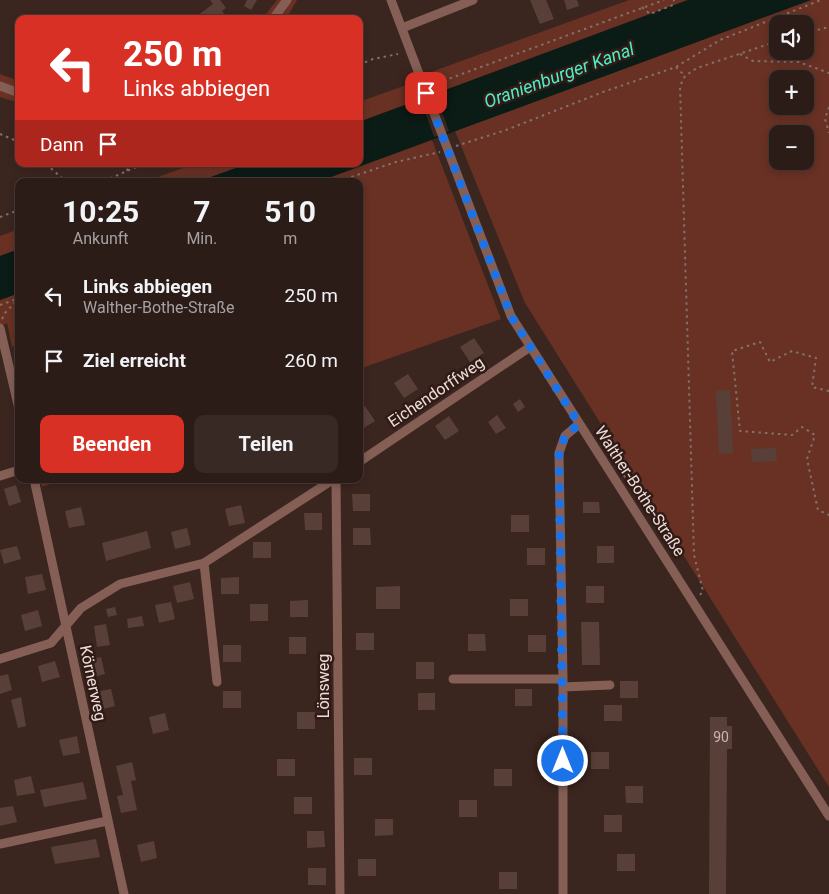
<!DOCTYPE html>
<html lang="de">
<meta charset="utf-8">
<style>
:root{--surface:#2c1c17;--page:#382924;--text:#f1f3f6;--muted:#a6a1a1;--line:#483a36;--accent:#d93025}
body{margin:0;font-family:Roboto,sans-serif;background:var(--page);color:var(--text);height:100vh;display:flex;flex-direction:column;font-size:19px;white-space:nowrap}
*{box-sizing:border-box;margin:0}
p{font-size:16px;color:var(--muted)}
.icon{flex:none;width:28px;height:28px;fill:none;stroke:currentColor;stroke-width:2;stroke-linecap:round;stroke-linejoin:round}
.map{position:relative;flex:1;overflow:hidden}
.side{position:absolute;left:15px;top:178px;width:348px;height:305px;display:flex;flex-direction:column;background:var(--surface);border-radius:10px;box-shadow:0 2px 8px #0003,0 0 0 1px var(--line)}
.side>*{flex:none}
.banner{position:absolute;left:15px;top:15px;width:348px;height:152px;border-radius:10px;box-shadow:0 2px 8px #0003,0 0 0 1px var(--line);background:#d93025;color:#fff;overflow:hidden}
.controls{position:absolute;left:769px;top:15px;display:grid;gap:10px}
.controls a{display:grid;place-items:center;width:45px;height:45px;border-radius:10px;background:var(--surface);box-shadow:0 2px 8px #0003,0 0 0 1px var(--line);font-size:25px}
.pin{position:absolute;display:grid;place-items:center;width:42px;height:42px;color:#fff;margin:-21px;border-radius:10px;box-shadow:0 2px 8px #0006}
.me{position:absolute;width:55px;margin:-28px;rotate:0deg;stroke-linejoin:round;filter:drop-shadow(0 0 4px #0008)}
.turn{display:flex;align-items:center;gap:18px;height:105px;padding:0 25px;font-size:22px}
.turn .icon{width:65px;height:65px;stroke-width:2.5}
.turn b{display:block;font-size:35px;line-height:42px}
.then{display:flex;align-items:center;height:48px;padding:0 25px;background:#0003;gap:10px;font-size:19px}
.eta{display:flex;justify-content:space-evenly;align-items:center;height:85px;text-align:center}
.eta b{font-size:30px;font-weight:700;line-height:35px}
.button{display:flex;gap:10px;margin-top:auto;padding:10px 25px}
.button a{flex:1;height:58px;border-radius:10px;background:var(--accent);color:#fff;font-size:20px;font-weight:700;line-height:58px;text-align:center}
.button a+a{background:var(--page);color:var(--text)}
ul{padding:0;list-style:none}
li{display:flex;align-items:center;gap:15px;height:65px;padding:0 25px}
li div{flex:1}
li b{display:block;font-size:19px}
li em{font-style:normal}
.map>svg:first-child{display:block}
.green{fill:#683124;fill-rule:evenodd}
.water{fill:#0b1b16}
.pier{fill:#3b251f}
.building{fill:#584039}
.lines{fill:none;stroke-linecap:round;stroke-linejoin:round}
.path{stroke:#83706a;stroke-width:2;stroke-dasharray:2.5 4;stroke-linecap:butt}
.minor{stroke:#855f55;stroke-width:9}
.route{stroke:#1a73e8;stroke-width:9;stroke-dasharray:0 16.2}
.labels{text-anchor:middle;dominant-baseline:central;stroke-width:5;stroke-linejoin:round;paint-order:stroke}
.number-label{font-size:14px;fill:#c8b6b2}
.street-label{font-size:16px;fill:#eededa;stroke:#311b16}
.water-label{font-size:18px;font-style:italic;fill:#49efc7;stroke:#311b16}
</style>
<div class="map">
<svg width="829" height="894" viewBox="0 0 829 894">
<rect width="100%" height="100%" fill="#3b251f"/>
<path class="green" d="M277 0H297L286 19H262Z
M629 0H688L359 122V102L409 84 431 72Z
M811 0H829V787L525 303 455 131ZM778 24H805V51H778ZM778 79H805V106H778ZM778 134H805V161H778Z
M0 74 19 81V103L0 97Z
M432 140 501 319 359 369V181H320Z
M194 164H247L200 181H147Z
M19 229V249L0 256V236Z
M19 293V344L12 347 7 323 0 326V300Z
M40 479H64L42 487Z"/>
<path class="water" d="M688 0H811L320 181H200L247 164H359V122Z
M19 249V293L0 300V256Z"/>
<path class="pier" d="M440 106 449 131 434 137 425 112Z"/>
<path class="building" d="M210 0H220L226 8 222 11 228 19H193L213 4Z
M247 0H257L251 10 244 6Z
M530 0H546L554 19 540 24Z
M564 0H577L579 6 567 10Z
M474 338 484 353 470 362 460 347Z
M408 374 418 389 404 398 394 383Z
M730 390 733 453 719 454 716 391Z
M520 399 525 407 518 412 513 404Z
M365 406 375 421 359 431V410Z
M497 415 506 428 496 434 488 422Z
M449 416 459 431 445 440 435 426Z
M776 448 777 461 752 462 751 449Z
M16 485 21 502 9 506 4 489Z
M352 494H370V511H353Z
M583 502H599L600 513H583Z
M241 505 245 523 229 526 225 509Z
M81 507 85 525 69 528 65 511Z
M304 513H322V530H305Z
M511 515H529V532H511Z
M187 528 191 545 175 549 171 532Z
M353 528H370L371 545H353Z
M147 531 151 548 106 561 102 543Z
M253 542H271V558H253Z
M17 546 21 559 4 564 0 550Z
M597 546H614V563H597Z
M527 548H545V565H527Z
M42 574 46 590 28 594 25 577Z
M239 577V594H221V578Z
M190 582 194 599 177 603 173 586Z
M400 586V609H376V587Z
M586 586H604V603H586Z
M510 599H528V616H510Z
M308 600V617H290V601Z
M171 602 175 619 159 623 155 605Z
M250 604H268V621H250Z
M115 607 117 615 108 617 106 609Z
M38 610 42 626 25 631 21 615Z
M142 616 144 626 128 628 127 619Z
M581 622H599L600 665H582Z
M106 624 110 645 97 647 94 626Z
M356 633H374V650H356Z
M468 634H485L486 651H468Z
M528 635H546V652H528Z
M289 637H306V654H289Z
M223 645H241V662H223Z
M101 657 105 674 89 678 85 661Z
M55 661 60 677 42 682 38 666Z
M416 662H434V679H416Z
M8 674 12 690 0 694V676Z
M620 681H638V698H620Z
M111 689 115 706 99 710 95 692Z
M515 689H532V706H515Z
M223 691H241V708H223Z
M418 693H435V710H418Z
M21 697 26 726 18 728 11 700Z
M604 705H622V721H604Z
M297 712H315V729H297Z
M165 713 169 730 153 734 149 717Z
M710 717H727V726H732V749H727L726 894H709Z
M77 736 80 753 63 756 59 740Z
M591 752H609V769H591Z
M354 758H372V775H354Z
M277 759H295V776H277Z
M132 762 136 780 131 781 137 810 121 813 117 796 123 795 116 766Z
M494 769H512V786H494Z
M31 776 35 793 17 796 14 780Z
M83 782 87 799 44 807 40 790Z
M625 786H643V803H626Z
M294 797H312V814H294Z
M459 800H477V817H459Z
M13 806 17 822 0 826V808Z
M604 815H622V832H604Z
M375 819H393V835L375 836Z
M307 831H324L325 847 307 848Z
M96 839 100 857 55 864 51 847Z
M154 841 157 858 141 862 137 845Z
M617 854H635V871H617Z
M358 859H376V876H358Z
M308 868H326V885H308Z
M499 872H517V889H499Z"/>
<g class="lines">
<path class="path" d="M642 7 650 14 673 5 674 0
M805 33 829 27
M740 54 753 61 799 62 829 73
M359 65 373 59 398 54
M676 67 685 76
M434 89 440 82 664 0
M829 107 825 119 829 133
M0 134 19 142
M456 146 506 130 603 92 676 67 720 40 821 0
M46 164 62 178 77 181
M127 171 129 164
M104 181 143 164
M339 181 396 162 440 152
M0 217 19 210
M0 305 17 299
M2 319 5 313 19 298
M829 391 812 387 816 358 792 351 770 362 760 342 732 351 740 431 792 435 802 427 815 435 807 459 818 510 829 515
M606 448 636 494
M700 595 703 591 694 555 680 86 685 76 697 68 778 41"/>
<path class="minor" d="M391 0 511 316 829 816
M273 19 287 0
M402 28 473 0
M0 86 19 93
M0 328 19 409
M359 462 530 347
M0 476 19 470
M34 479 124 894
M336 479 340 894
M204 563 217 682
M0 659 51 643 81 608 120 584 204 563 334 479
M453 679H563
M563 687 610 685
M0 844 107 821
M563 894V679L559 453 565 436 579 424"/>
</g>
<g class="lines">
<path class="route" d="M426 93 511 316 579 424 565 436 559 452 563 761"/>
</g>
<g class="labels">
<g class="number-label">
<text x="721" y="737">90</text>
</g>
<g class="street-label">
<text transform="translate(436 392) rotate(-34)">Eichendorffweg</text>
<text transform="translate(640 491) rotate(57)">Walther-Bothe-Straße</text>
<text transform="translate(93 683) rotate(78)">Körnerweg</text>
<text transform="translate(323 686) rotate(-90)">Lönsweg</text>
</g>
<g class="water-label">
<text transform="translate(559 75) rotate(-20)">Oranienburger Kanal</text>
</g>
</g>
</svg>
<div class="controls">
<a><svg class="icon" aria-label="sound" viewBox="0 0 24 24"><path d="M4 9h4l5-4v14l-5-4H4zM17 9q2 3 0 6"/></svg></a>
<a>+</a>
<a>−</a>
</div>
<div class="pin" style="left:426px;top:93px;background:#d93025"><svg class="icon" aria-label="arrive" viewBox="0 0 24 24"><path d="M6 21V4h12l-3 4 3 4H6"/></svg></div>
<svg class="me" style="left:563px;top:761px" viewBox="-20 -20 40 40"><circle r="17" fill="#1a73e8" stroke="#fff" stroke-width="3"/><path d="M0-11L8 9 0 5-8 9z" fill="#fff"/></svg>
<div class="banner">
<div class="turn"><svg class="icon" aria-label="left" viewBox="0 0 24 24"><path d="M17 20v-9H6M10 6l-5 5 5 5"/></svg><div><b>250 m</b>Links abbiegen</div></div>
<div class="then">Dann<svg class="icon" aria-label="arrive" viewBox="0 0 24 24"><path d="M6 21V4h12l-3 4 3 4H6"/></svg></div>
</div>
<section class="side">
<div class="eta">
<div><b>10:25</b><p>Ankunft</p></div>
<div><b>7</b><p>Min.</p></div>
<div><b>510</b><p>m</p></div>
</div>
<ul>
<li><svg class="icon" aria-label="left" viewBox="0 0 24 24"><path d="M17 20v-9H6M10 6l-5 5 5 5"/></svg><div><b>Links abbiegen</b><p>Walther-Bothe-Straße</p></div><em>250 m</em></li>
<li><svg class="icon" aria-label="arrive" viewBox="0 0 24 24"><path d="M6 21V4h12l-3 4 3 4H6"/></svg><div><b>Ziel erreicht</b></div><em>260 m</em></li>
</ul>
<div class="button"><a>Beenden</a><a>Teilen</a></div>
</section>
</div>
